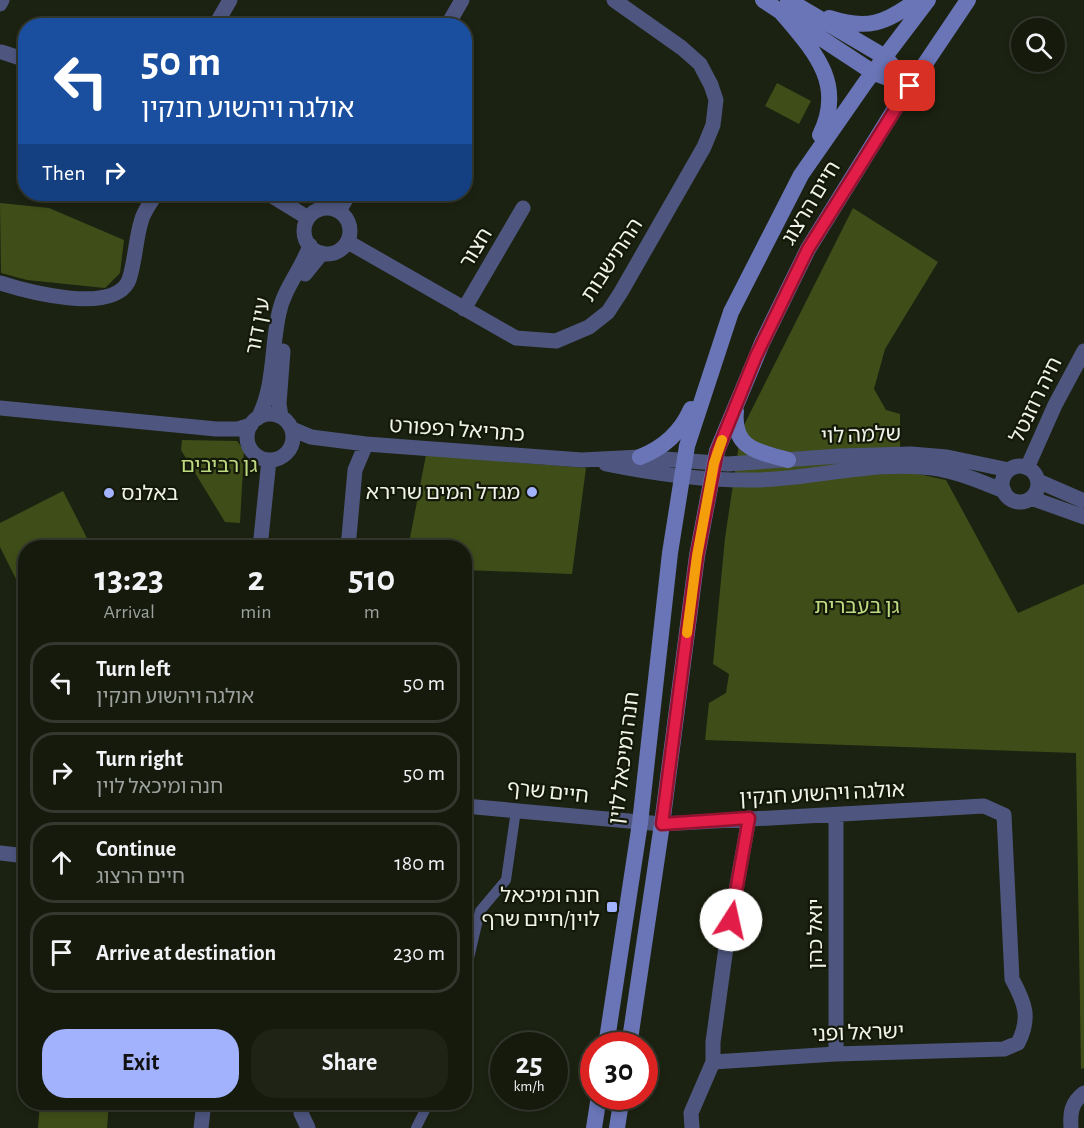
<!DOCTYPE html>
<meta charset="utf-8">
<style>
:root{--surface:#151a0d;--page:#1e2316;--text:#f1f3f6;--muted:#9da19d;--line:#34382e;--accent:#a3b2fd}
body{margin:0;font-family:"Alegreya Sans","Noto Sans Hebrew",sans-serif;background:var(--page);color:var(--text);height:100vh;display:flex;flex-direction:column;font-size:22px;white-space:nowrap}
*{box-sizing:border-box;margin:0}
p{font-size:20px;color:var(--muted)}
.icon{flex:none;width:33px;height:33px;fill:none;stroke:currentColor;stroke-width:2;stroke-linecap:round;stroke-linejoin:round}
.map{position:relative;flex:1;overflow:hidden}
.details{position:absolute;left:18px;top:540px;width:454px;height:570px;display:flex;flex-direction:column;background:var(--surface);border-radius:24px;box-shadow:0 3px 9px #0003,0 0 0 2px var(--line)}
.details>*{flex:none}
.hud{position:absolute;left:18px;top:18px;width:454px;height:183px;border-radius:24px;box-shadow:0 3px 9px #0003,0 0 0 2px var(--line);background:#1a4fa0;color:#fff;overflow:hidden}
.fabs{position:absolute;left:1011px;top:18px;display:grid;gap:12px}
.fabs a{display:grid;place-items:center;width:54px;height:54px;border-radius:50%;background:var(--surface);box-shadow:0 3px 9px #0003,0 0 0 2px var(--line);font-size:30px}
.speed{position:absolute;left:490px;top:1032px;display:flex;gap:12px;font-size:30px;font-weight:700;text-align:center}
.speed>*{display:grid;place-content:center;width:78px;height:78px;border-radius:50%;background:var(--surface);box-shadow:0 3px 9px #0003,0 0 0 2px var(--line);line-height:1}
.speed small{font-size:15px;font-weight:400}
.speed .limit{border:9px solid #d22;background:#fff;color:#111}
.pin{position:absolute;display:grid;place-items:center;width:51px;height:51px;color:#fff;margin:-26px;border-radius:12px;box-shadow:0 3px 9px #0006}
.me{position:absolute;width:66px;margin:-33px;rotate:10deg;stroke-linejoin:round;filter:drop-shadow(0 0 4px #0008)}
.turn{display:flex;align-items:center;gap:21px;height:126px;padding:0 24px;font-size:27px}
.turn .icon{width:78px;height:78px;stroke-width:2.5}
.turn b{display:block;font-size:42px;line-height:51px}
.then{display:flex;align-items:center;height:57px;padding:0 24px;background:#0003;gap:12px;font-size:22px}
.eta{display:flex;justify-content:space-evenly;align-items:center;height:102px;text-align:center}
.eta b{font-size:36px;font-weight:700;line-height:42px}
.button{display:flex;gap:12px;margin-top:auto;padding:12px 24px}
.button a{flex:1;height:69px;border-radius:24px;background:var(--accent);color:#111;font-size:24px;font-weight:700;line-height:69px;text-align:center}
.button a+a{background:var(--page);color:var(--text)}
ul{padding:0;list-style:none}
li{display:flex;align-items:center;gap:18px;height:81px;margin:0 12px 9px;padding:0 12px;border:3px solid var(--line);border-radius:24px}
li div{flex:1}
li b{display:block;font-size:22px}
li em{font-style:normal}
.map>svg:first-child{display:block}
.green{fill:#3f4d19}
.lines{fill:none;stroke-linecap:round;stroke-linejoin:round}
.pedestrian{stroke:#4e567f;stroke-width:10}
.minor{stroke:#4e567f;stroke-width:15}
.secondary{stroke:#6975b6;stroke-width:16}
.route-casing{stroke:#92132f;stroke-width:15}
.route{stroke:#e11d48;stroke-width:10}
.slow{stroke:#f59e0b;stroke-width:10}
.poi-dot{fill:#a3b2fd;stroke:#131808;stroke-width:2}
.labels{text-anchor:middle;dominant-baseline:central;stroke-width:4.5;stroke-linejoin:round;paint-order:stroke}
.street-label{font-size:21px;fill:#eff3e8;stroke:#131808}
.park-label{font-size:21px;fill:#beda81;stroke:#131808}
.poi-label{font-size:21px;fill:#eff3e8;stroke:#131808;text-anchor:end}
</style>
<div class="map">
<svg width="1084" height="1128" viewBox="0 0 1084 1128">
<rect width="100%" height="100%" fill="#1c2211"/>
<path class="green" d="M777 83 811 101 799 124 765 106Z
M0 203 49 208 124 240 120 273 105 288 27 280 1 273Z
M853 208 938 262 885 349 874 389 886 410 900 414V470L946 480 1018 613 1084 584V1068L1081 1069 1076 753 705 740 709 703 726 693 729 674 713 664 725 538 741 431Z
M182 440 237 441 244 450 240 523 225 522 181 450Z
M426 455 586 468 572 574 465 570V548H408Z
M63 491 89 542 78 547 26 548 25 574 16 579 0 547V523Z
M40 1103H109L107 1128H38Z"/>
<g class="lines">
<path class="pedestrian" d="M465 1026 469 958 480 911 506 880 516 810
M416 1128 429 1102"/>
<path class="minor" d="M0 4 2 0
M215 26 230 0
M447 26 462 0
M2 52 26 60
M269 194 308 218
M304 231a23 23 0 1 1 46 0a23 23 0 1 1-46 0Z
M339 211 349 194
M348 242 516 338 556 341 589 327 608 312 621 292 704 147 713 125 716 100 711 85 700 64 682 48 614 0
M305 274 322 253
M0 283C28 292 111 314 128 282 134 270 136 237 141 222 143 212 151 202 156 194
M464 309 523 208
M0 408 216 429H238L251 425
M247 437a23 23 0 1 1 46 0a23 23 0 1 1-46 0Z
M281 417 279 404 283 351
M258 418C275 386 271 348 279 313 284 288 302 269 310 245
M292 429 311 437 366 444 582 460 640 457 728 464 839 456 911 454 947 457 1009 470
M606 464C655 474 706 481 756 480 817 479 877 459 939 469 961 473 982 482 1004 491
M1002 484a18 18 0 1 1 36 0a18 18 0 1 1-36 0Z
M1027 468 1055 405 1084 351
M1038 481 1084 501
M1031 498 1084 517
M260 548 269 460
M348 548 355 470 366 444
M465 806 662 824 984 806 1004 815 1012 979C1025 1003 1031 1018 1018 1043L1004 1049 836 1054 713 1062
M836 815V1054
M0 853 26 856
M300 1102 301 1113 308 1128
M201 1128 204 1102
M692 1128 691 1113 713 1062V1042L727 940 749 818
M1071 1128C1070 1113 1071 1103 1084 1093"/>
<path class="secondary" d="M763 0 874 73 910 86
M788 0 885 57 909 85
M781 12C813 50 846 83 820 135
M829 18C867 30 885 24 917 0
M736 411C732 449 759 452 788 460
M640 457C663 448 681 432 691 409
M606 1046 640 823 670 553 687 446 731 312 801 175 865 83 928 0
M629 1046 662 824 697 556 717 451 762 343 808 249 896 107 968 0
M594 1128 599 1096
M617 1128 622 1096"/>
</g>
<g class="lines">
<g class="route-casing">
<path id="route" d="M731 920 749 818 662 824 697 556 717 452 756 356 808 249 910 86"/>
</g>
<use href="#route" class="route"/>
<path class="slow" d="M687 633 697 556 714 463 722 440"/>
</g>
<g class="poi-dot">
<circle cx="532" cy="492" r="6"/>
<circle cx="109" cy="493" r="6"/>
<rect x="606" y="901" width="12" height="12" rx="3"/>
</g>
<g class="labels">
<g class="street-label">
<text transform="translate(811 203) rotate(-59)">חיים הרצוג</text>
<text transform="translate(476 248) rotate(-59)">חצור</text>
<text transform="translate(612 260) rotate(-57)">ההתישבות</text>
<text transform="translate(258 326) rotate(-79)">עין דור</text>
<text transform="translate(1036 400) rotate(-64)">חיה רוזנטל</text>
<text transform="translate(457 430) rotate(4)">כתריאל רפפורט</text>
<text transform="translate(861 435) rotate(-2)">שלמה לוי</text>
<text transform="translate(624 758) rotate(-83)">חנה ומיכאל לוין</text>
<text transform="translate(548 792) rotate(6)">חיים שרף</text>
<text transform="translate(822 794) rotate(-3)">אולגה ויהשוע חנקין</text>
<text transform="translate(815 934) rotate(-90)">יואל כהן</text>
<text transform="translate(858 1033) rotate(-2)">ישראל ופני</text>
</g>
<g class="park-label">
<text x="219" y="465">גן רביבים</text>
<text x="857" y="606">גן בעברית</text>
</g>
<g class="poi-label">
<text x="520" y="492">מגדל המים שרירא</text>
<text x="121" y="493" text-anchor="start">באלנס</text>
<text x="600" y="895">חנה ומיכאל<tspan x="600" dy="24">לוין/חיים שרף</tspan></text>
</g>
</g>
</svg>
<div class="fabs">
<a><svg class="icon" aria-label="search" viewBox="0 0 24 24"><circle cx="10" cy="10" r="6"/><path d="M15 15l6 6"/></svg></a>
</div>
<div class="speed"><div>25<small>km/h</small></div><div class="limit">30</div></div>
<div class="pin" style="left:910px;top:86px;background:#d93025"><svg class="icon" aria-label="arrive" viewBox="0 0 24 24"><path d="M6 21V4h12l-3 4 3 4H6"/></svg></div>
<svg class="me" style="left:731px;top:920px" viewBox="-20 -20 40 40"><circle r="19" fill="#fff"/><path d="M0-13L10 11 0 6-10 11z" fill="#e11d48"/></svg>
<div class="hud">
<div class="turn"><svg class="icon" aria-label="left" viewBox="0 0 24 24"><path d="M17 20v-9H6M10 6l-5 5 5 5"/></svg><div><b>50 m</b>אולגה ויהשוע חנקין</div></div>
<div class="then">Then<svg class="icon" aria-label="right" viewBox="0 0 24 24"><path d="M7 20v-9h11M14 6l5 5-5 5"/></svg></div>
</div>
<section class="details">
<div class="eta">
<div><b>13:23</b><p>Arrival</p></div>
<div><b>2</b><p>min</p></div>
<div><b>510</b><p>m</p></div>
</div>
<ul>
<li><svg class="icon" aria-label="left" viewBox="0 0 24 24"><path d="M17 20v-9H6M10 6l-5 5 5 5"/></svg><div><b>Turn left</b><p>אולגה ויהשוע חנקין</p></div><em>50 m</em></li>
<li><svg class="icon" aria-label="right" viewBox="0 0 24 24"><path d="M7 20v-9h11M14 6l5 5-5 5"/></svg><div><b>Turn right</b><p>חנה ומיכאל לוין</p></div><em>50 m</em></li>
<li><svg class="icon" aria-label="ahead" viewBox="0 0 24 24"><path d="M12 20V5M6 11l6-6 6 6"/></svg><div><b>Continue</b><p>חיים הרצוג</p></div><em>180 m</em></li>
<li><svg class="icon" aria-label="arrive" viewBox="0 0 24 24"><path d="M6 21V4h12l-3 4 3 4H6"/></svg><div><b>Arrive at destination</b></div><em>230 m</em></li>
</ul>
<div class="button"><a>Exit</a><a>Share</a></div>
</section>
</div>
